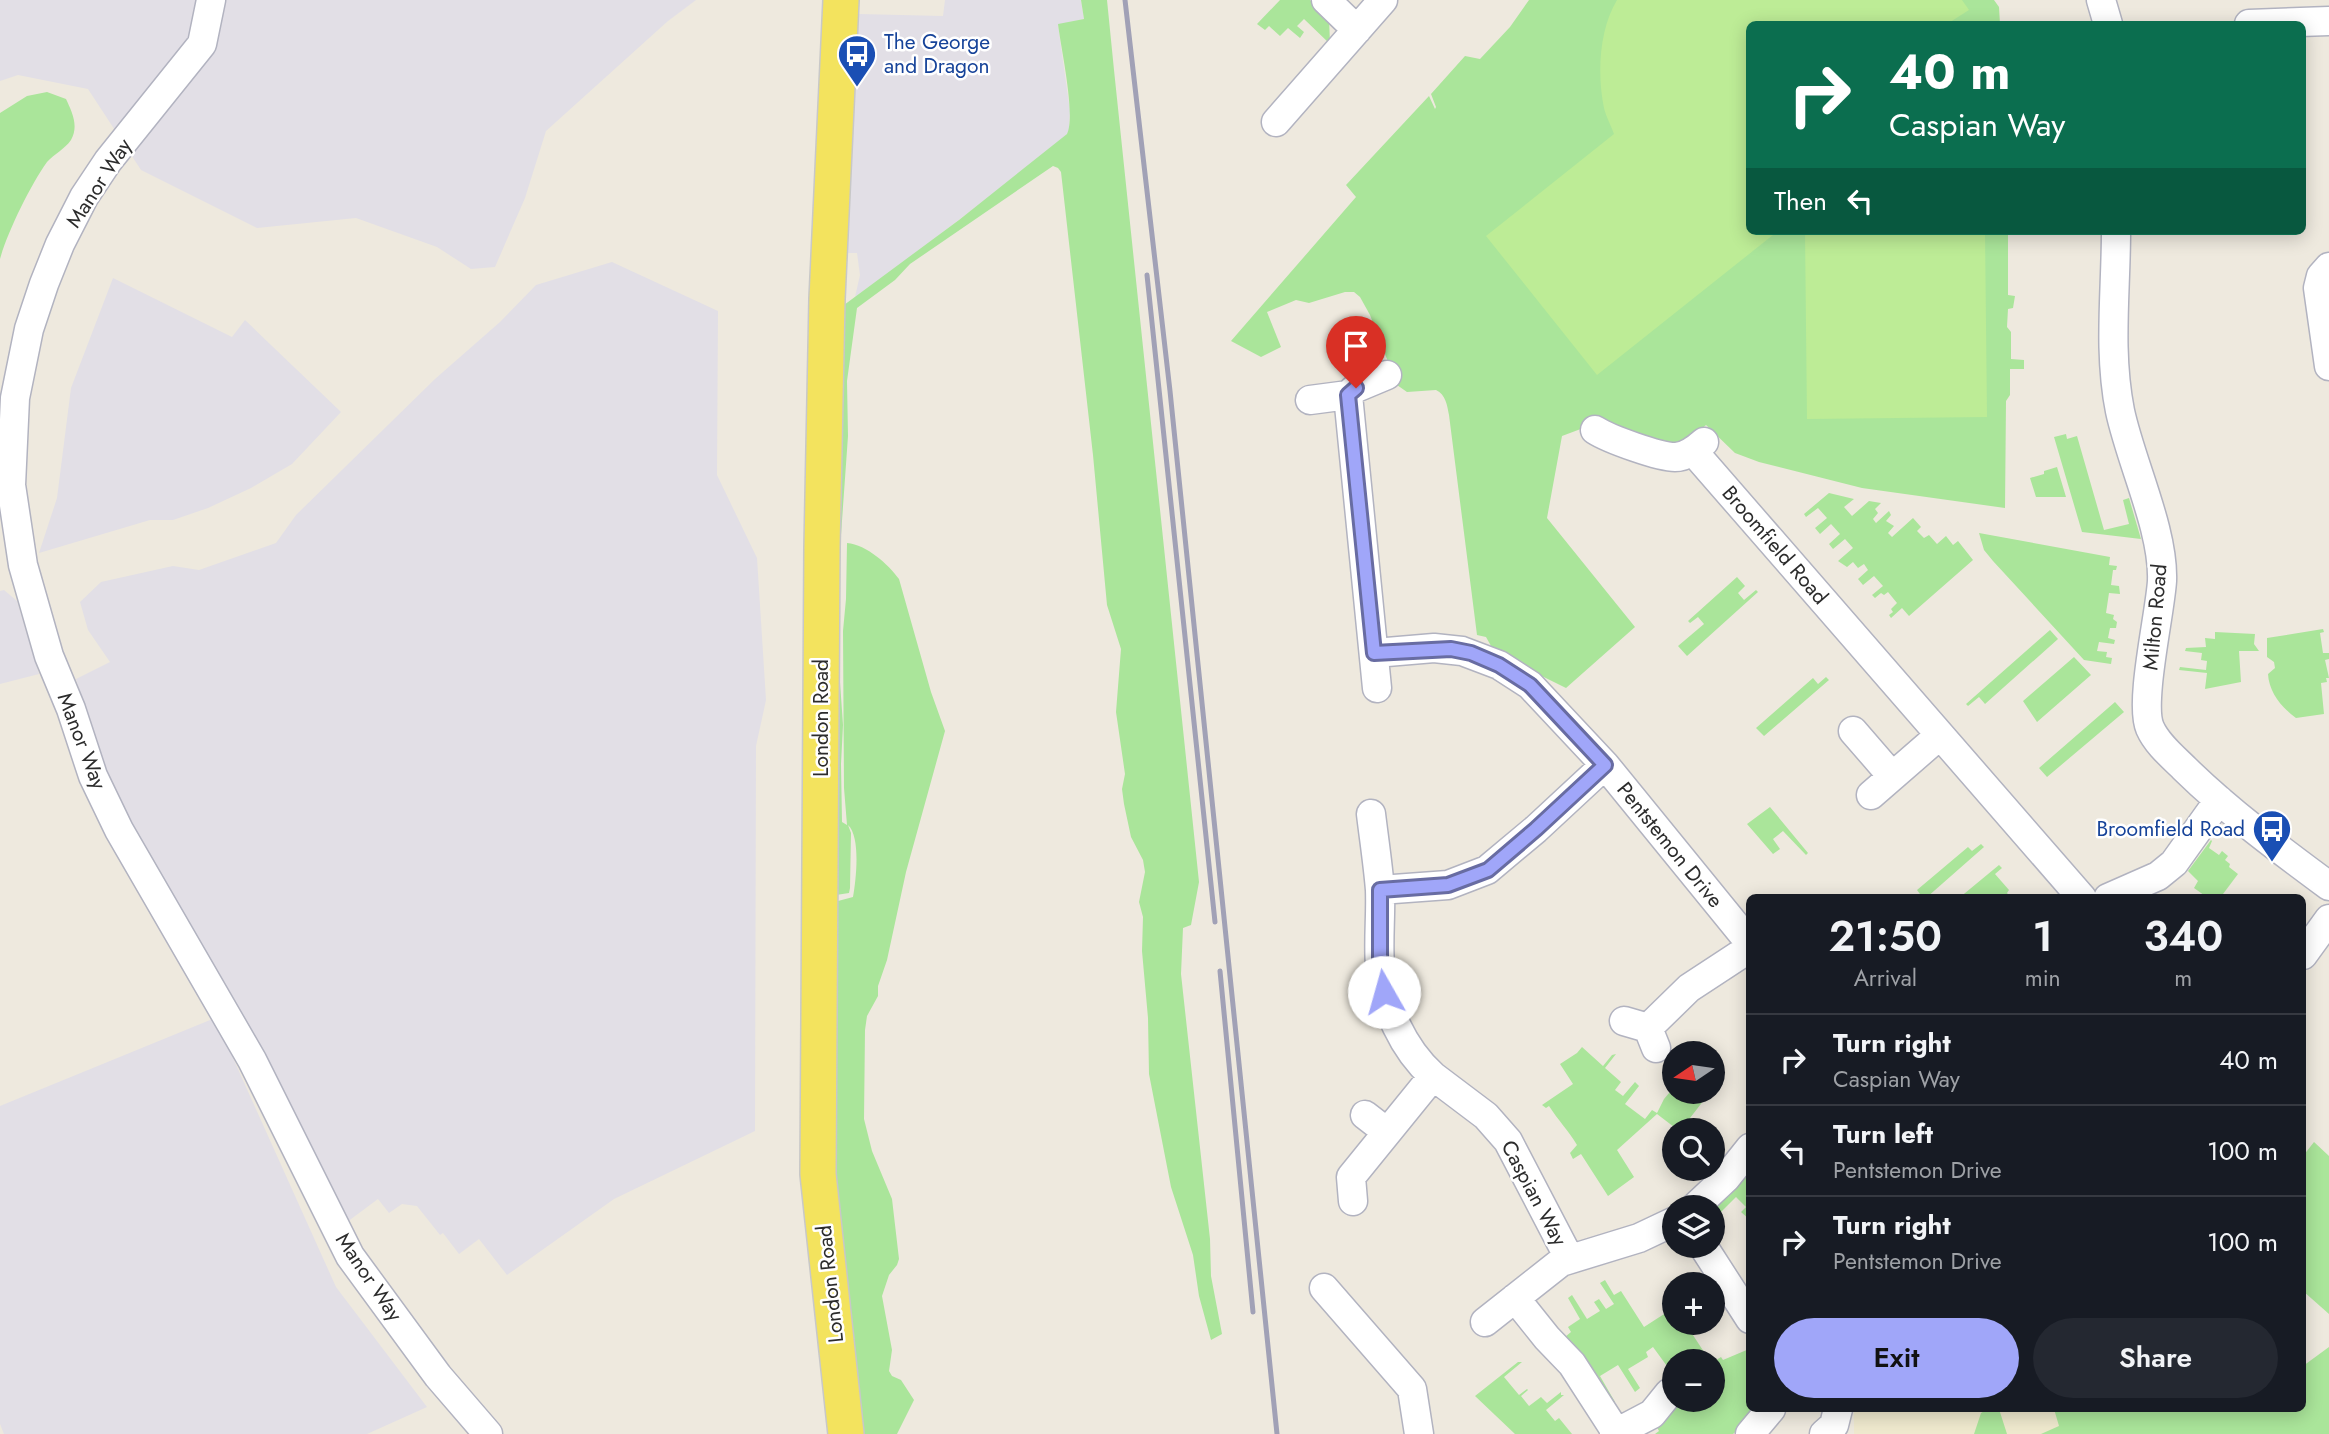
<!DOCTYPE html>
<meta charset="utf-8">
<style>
:root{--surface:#171b24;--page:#242831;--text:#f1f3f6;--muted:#9ea1a6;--line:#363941;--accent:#a0a6f9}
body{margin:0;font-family:Jost,sans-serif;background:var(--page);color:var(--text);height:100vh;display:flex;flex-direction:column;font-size:26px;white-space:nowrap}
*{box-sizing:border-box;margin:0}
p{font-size:23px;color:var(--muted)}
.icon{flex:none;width:38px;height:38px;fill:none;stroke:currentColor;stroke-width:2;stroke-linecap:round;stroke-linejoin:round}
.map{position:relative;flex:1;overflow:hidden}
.panel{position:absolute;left:1746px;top:894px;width:560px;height:518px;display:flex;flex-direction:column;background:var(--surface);border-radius:10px;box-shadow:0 4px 18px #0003}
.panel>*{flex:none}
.hud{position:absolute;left:1746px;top:21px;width:560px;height:214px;border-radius:10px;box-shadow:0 4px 18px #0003;background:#0b6e4f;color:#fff;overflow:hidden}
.needle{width:46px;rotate:257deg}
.controls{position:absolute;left:1662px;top:1041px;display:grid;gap:14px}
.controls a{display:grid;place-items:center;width:63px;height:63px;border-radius:50%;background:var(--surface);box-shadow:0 4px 18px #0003;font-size:35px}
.pin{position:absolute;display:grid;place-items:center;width:60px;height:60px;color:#fff;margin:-72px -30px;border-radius:50% 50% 50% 0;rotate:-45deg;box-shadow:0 0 7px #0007}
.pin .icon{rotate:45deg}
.me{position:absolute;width:77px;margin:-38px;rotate:353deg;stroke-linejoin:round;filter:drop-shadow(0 0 5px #0008)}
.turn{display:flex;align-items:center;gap:24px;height:147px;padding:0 28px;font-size:32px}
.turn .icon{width:91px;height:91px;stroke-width:2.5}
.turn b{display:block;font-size:49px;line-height:60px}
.then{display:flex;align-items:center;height:66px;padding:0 28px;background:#0003;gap:14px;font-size:26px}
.eta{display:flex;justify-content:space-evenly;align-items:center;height:119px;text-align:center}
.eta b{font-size:42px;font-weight:600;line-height:49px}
.cta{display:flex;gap:14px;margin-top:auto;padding:14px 28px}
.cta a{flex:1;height:80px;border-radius:42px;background:var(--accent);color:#111;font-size:28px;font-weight:600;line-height:80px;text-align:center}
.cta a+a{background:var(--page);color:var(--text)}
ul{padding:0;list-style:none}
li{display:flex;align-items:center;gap:21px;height:91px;padding:0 28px;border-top:2px solid var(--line)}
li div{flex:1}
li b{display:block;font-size:26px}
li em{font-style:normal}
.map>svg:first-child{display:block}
.industrial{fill:#e2dfe6}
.education{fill:#efe9ce}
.green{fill:#aae59a}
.pitch{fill:#bdec96}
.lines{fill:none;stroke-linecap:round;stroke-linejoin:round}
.minor-casing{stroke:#b2b3c0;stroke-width:31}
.major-casing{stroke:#c8c8c8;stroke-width:38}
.minor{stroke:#fff;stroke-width:28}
.major{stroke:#f3e35e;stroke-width:35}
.rail{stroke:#a1a1b6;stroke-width:5}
.route-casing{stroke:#686ca2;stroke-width:18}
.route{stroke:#a0a6f9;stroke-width:12}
.labels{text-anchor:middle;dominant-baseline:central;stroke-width:5;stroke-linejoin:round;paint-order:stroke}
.transit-label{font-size:21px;fill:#164399;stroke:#fff;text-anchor:start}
.street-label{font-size:21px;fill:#2c2c2c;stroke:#fff}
</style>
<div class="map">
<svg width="2329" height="1434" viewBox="0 0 2329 1434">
<rect width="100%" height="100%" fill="#eee9de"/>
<path class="industrial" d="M0 0H696L668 21 546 131 525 198 495 267 471 269 437 247 356 218 257 228 141 170 88 89 18 75 0 81Z
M945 0H1081L1084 19 1058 25 1070 111 1069 131 1064 138 1026 169 906 260 855 297 860 275 857 253H846L859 14 943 16Z
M612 262 718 311 717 475 757 558 766 700 756 746 755 1131 614 1199 507 1275 479 1239 459 1254 443 1233 440 1235 417 1206 402 1204 389 1213 378 1199 343 1225 239 1008 156 883 100 761 76 679 110 662 88 630 80 602 101 582 173 566 199 570 276 543 296 515 435 379 500 322 536 285Z
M113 278 232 337 245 320 341 412 292 464 251 488 208 508 173 520H150L39 553 57 498 71 388Z
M4 590 17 601 39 674 0 684V591Z
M215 1018 336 1287 427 1407 367 1434H4L0 1424V1106Z"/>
<path class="education" d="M1854 1409H2113L2107 1434H1854Z"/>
<path class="green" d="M1081 0H1107L1114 70 1199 882 1191 925 1183 928 1181 974 1210 1239 1211 1276 1222 1334 1211 1340 1199 1296 1193 1255 1171 1187 1149 1074 1148 1018 1142 951 1143 917 1139 902 1145 872 1143 860 1131 837 1124 804 1122 789 1125 774 1116 712 1121 649 1107 605 1093 455 1061 172 1058 168 1053 166 910 264 895 280 857 308 847 381 848 436 840 549 839 668 843 725 841 764 842 822 847 825 844 788 843 631 846 599 847 543C867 545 888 564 899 579L931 692 945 731 906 872 887 960 878 986V996L867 1016 865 1030 864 1119 872 1151 892 1199 899 1259 897 1265 889 1275 882 1296 892 1350 889 1371 892 1376 901 1380 914 1400 897 1434H861L833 1196 838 901 853 897C856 880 861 837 848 825L851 833 850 888 849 893 836 895 829 1021 844 305 959 220 1067 134C1076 115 1061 49 1058 24L1084 19Z
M1280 0H1310L1329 18 1330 44 1304 19 1297 26 1304 32 1300 38 1288 28 1280 36 1269 26 1265 30 1257 24Z
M1529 0H1994L1999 7 2000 24H1750V231H2008V295L2015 296 2013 308 2008 309 2007 327 2011 332V359L2024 360V369H2010V395L2006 401 2005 508 1862 488 1759 462 1735 453 1706 425 1681 447 1594 424 1562 436 1547 518 1635 627 1566 688 1495 653 1486 637 1477 635 1449 415C1447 405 1446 395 1436 390L1407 392 1397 385 1370 315 1360 297 1354 292H1345L1309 303 1296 300 1267 312 1281 347 1261 357 1231 341 1356 197 1346 185 1429 96 1435 109 1436 107 1431 94 1465 56 1480 59 1510 27Z
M47 92 66 99C72 112 79 126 71 140 65 149 54 154 47 162 30 186 8 231 0 259V113L27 96Z
M2066 434 2067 439 2077 436 2104 530 2129 524 2123 500 2129 498 2141 539 2082 532 2054 437Z
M2057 467 2066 497H2036L2030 478 2044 474V471Z
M1829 493 1854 499 1844 507 1852 516 1869 501 1881 503 1875 509 1878 513 1873 519 1876 523 1889 511 1891 515 1886 521 1894 526 1888 533 1892 537 1913 518 1921 527 1917 531 1924 538 1929 535 1937 544 1946 536 1953 545 1958 541 1973 560 1909 616 1902 608 1891 618 1889 615 1893 612 1891 609 1897 603 1888 592 1884 595 1881 593 1875 598 1872 595 1883 586 1874 576 1863 585 1858 579 1868 570 1864 564 1858 568 1853 562 1847 567 1838 561 1853 548 1845 539 1833 549 1829 544 1840 534 1831 524 1820 534 1815 528 1827 518 1818 508 1806 517 1804 514Z
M1979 533 2110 557 2109 565 2117 566 2116 570H2113L2111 585 2119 586 2120 594 2109 593 2106 613 2114 615 2113 619 2117 622 2116 628H2110L2108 638 2115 640 2114 644 2099 642 2097 651 2107 652 2106 657 2112 658 2111 664 2084 660 1993 561 1984 550Z
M1737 577 1745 586 1738 593 1744 600 1756 590 1758 592 1687 656 1678 646 1704 624 1698 617 1690 623 1688 621Z
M2323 629 2324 632 2320 633 2323 653H2329V659L2325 660 2329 678H2326L2327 682 2321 683 2324 714 2296 718C2281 707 2269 692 2268 674L2275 668 2274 662 2267 657V638Z
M2050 630 2058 639 1985 704 1979 697 1968 706 1966 704Z
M2215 632 2255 634 2254 644 2259 651H2239L2241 682 2205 689 2207 673 2179 670 2180 667 2206 670 2207 661 2201 660 2202 653 2185 651 2186 648 2206 647 2205 638 2215 639Z
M2074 657 2091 675 2037 722 2023 701Z
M1826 677 1829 680 1764 736 1756 728 1813 678 1818 684Z
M2115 702 2124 712 2047 777 2039 768Z
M1770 807 1808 853 1806 855 1783 831 1773 839 1780 849 1773 854 1747 824Z
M2211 840 2212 841 2209 848 2219 855 2222 851 2228 856 2225 860 2230 864 2229 867 2238 874 2220 898H2208L2194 888 2198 881 2188 871Z
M1981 844 1984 847 1926 898H1923L1917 890 1968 847 1972 851Z
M1999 865 2002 868 1995 874 2009 890 2007 893 2011 898H1959Z
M1582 1047 1603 1066 1612 1055 1616 1054 1605 1068 1621 1082 1615 1090 1623 1096 1635 1082 1639 1086 1625 1104 1645 1119 1652 1110 1657 1113 1664 1099 1675 1086V1092H1700L1698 1096 1704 1100 1690 1118 1696 1123 1692 1128 1694 1130H1678L1657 1114 1617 1150 1634 1177 1608 1196 1581 1154 1573 1159 1570 1153 1577 1145C1568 1130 1558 1120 1549 1106L1546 1108 1542 1105 1573 1084 1560 1064 1577 1053Z
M2314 1142 2329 1156V1314L2303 1291V1156Z
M1750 1173V1220L1741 1212 1746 1207 1736 1197 1719 1214 1714 1208Z
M1605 1280 1614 1295 1621 1291 1644 1327 1675 1307V1323H1685L1710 1361 1675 1362V1377L1653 1347 1646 1352 1648 1357 1628 1369 1640 1388 1635 1392 1618 1365 1600 1376 1615 1402 1612 1403 1565 1337 1571 1332 1568 1327 1580 1319 1568 1298 1572 1295 1587 1319 1600 1311 1594 1302 1599 1299 1606 1309 1614 1304 1600 1283Z
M2329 1347V1434H2041L2059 1426 2054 1409H2152L2158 1411 2172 1409H2303V1366Z
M1749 1349 1750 1409H1753L1740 1428 1733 1434H1655L1659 1431 1653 1420 1675 1400H1713V1362L1721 1357 1723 1360Z
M1518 1362H1522L1504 1377 1519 1395 1527 1389 1528 1390 1521 1396 1529 1406 1541 1397 1547 1403 1561 1392V1395H1564L1546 1410 1555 1421 1559 1418 1572 1434H1515L1475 1396Z
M1988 1409H1999L2007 1434H1974L1981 1413Z"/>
<path class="pitch" d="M1617 0H1962L1969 10 1947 24H1750V231H1778L1597 375 1486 236 1614 134C1611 125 1606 117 1604 108 1597 74 1599 30 1617 0Z
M1805 231H1985L1987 417 1807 419Z"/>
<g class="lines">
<g class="minor-casing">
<path id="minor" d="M211 0 202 44 108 161 84 197 60 244 44 284 29 329 15 398 11 485 23 565 49 656 71 709 93 776 119 830 252 1060 350 1256 438 1376 488 1434
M1326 0 1357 30
M2101 0 2108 24
M2249 24 2329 21
M1276 122 1383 0
M2116 231C2116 292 2108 351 2120 411 2131 463 2164 530 2162 581 2160 614 2139 703 2150 728 2157 744 2173 757 2185 769 2229 812 2279 849 2329 886
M2329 267 2321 276 2318 288 2329 366
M1348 395 1377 688
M1310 400 1348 395 1356 388 1387 375
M1595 430C1609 439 1659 457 1675 457 1686 457 1696 449 1704 442
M1693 451 2082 898
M1375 653 1434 648 1462 651 1499 665 1530 685 1605 765 1750 943
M1853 731 1892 776
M1871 795 1940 735
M1371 814C1374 839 1378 865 1380 890 1381 915 1378 941 1380 966 1384 1007 1403 1049 1433 1076
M1380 890 1448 885 1487 870 1536 829 1605 765
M2108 898 2158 876 2174 863 2219 800
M2303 955 2329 919
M1624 1021 1648 1028 1656 1048
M1648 1028 1689 988 1750 948
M1365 1115 1387 1132
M1353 1201 1351 1177 1433 1076 1486 1116 1508 1141 1569 1258
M1694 1208 1726 1178 1750 1148
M1703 1246 1750 1319
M1324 1288 1412 1389 1419 1434
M1515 1298 1547 1338 1572 1364 1616 1432
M1485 1322 1561 1262 1639 1238 1675 1221
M1614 1434 1652 1414 1669 1393 1675 1391
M1750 1434 1771 1409
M1824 1434 1834 1425 1838 1409"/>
</g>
<g class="major-casing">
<path id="major" d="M841 0 827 299 822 547 818 1174 846 1434"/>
</g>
<use href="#minor" class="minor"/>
<use href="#major" class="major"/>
<path class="rail" d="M1125 0 1170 391 1277 1434
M1147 275 1215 922
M1220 971 1253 1312"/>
</g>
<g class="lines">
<g class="route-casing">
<path id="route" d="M1356 388 1348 395 1374 653 1451 649 1471 653 1499 665 1530 685 1605 765 1536 829 1488 870 1448 885 1380 890V963L1384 992"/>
</g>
<use href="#route" class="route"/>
</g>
<defs>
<g id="bus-pin" transform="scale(2.0125)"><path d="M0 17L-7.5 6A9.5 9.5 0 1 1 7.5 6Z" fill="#1a4fb4" stroke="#fff"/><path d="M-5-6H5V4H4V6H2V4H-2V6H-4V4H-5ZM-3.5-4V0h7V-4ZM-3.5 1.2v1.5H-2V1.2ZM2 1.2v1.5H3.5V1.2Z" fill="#fff"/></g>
</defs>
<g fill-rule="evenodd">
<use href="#bus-pin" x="857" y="54"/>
<use href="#bus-pin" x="2272" y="829"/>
</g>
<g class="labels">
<g class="transit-label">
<text x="884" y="42">The George<tspan x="884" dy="24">and Dragon</tspan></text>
<text x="2245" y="829" text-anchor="end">Broomfield Road</text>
</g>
<g class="street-label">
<text transform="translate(99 183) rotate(-57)">Manor Way</text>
<text transform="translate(1775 545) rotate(49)">Broomfield Road</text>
<text transform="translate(2155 617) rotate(-85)">Milton Road</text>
<text transform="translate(821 718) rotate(-90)">London Road</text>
<text transform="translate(82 741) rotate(69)">Manor Way</text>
<text transform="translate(1670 845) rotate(51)">Pentstemon Drive</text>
<text transform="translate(1534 1193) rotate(62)">Caspian Way</text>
<text transform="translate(369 1277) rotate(56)">Manor Way</text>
<text transform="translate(830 1284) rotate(-96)">London Road</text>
</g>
</g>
</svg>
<div class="controls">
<a><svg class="needle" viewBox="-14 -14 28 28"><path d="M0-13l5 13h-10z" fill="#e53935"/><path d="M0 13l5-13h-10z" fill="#9ea1a6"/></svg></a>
<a><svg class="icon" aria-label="search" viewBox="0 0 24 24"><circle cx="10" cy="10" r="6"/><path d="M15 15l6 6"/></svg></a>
<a><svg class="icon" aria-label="layers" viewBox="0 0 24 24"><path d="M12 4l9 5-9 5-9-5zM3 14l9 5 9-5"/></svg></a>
<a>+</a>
<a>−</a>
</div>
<div class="pin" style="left:1356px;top:388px;background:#d93025"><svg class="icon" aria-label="arrive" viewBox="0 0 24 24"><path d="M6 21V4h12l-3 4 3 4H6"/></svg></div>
<svg class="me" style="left:1384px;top:992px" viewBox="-20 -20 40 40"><circle r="19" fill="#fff"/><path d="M0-13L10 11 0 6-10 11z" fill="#a0a6f9"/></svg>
<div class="hud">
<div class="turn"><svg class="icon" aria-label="right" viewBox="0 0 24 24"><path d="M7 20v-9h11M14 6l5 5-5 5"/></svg><div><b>40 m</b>Caspian Way</div></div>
<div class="then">Then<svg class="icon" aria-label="left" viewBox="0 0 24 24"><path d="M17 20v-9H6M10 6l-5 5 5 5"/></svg></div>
</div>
<section class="panel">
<div class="eta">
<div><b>21:50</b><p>Arrival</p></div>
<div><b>1</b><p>min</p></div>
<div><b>340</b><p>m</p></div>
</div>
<ul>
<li><svg class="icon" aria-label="right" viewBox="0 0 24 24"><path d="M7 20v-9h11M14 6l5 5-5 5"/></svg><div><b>Turn right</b><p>Caspian Way</p></div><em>40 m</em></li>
<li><svg class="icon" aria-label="left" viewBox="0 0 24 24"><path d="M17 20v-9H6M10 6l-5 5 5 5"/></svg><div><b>Turn left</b><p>Pentstemon Drive</p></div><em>100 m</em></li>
<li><svg class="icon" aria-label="right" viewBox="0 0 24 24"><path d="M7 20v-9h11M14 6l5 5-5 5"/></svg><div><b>Turn right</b><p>Pentstemon Drive</p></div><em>100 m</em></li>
</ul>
<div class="cta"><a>Exit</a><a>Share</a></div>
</section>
</div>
